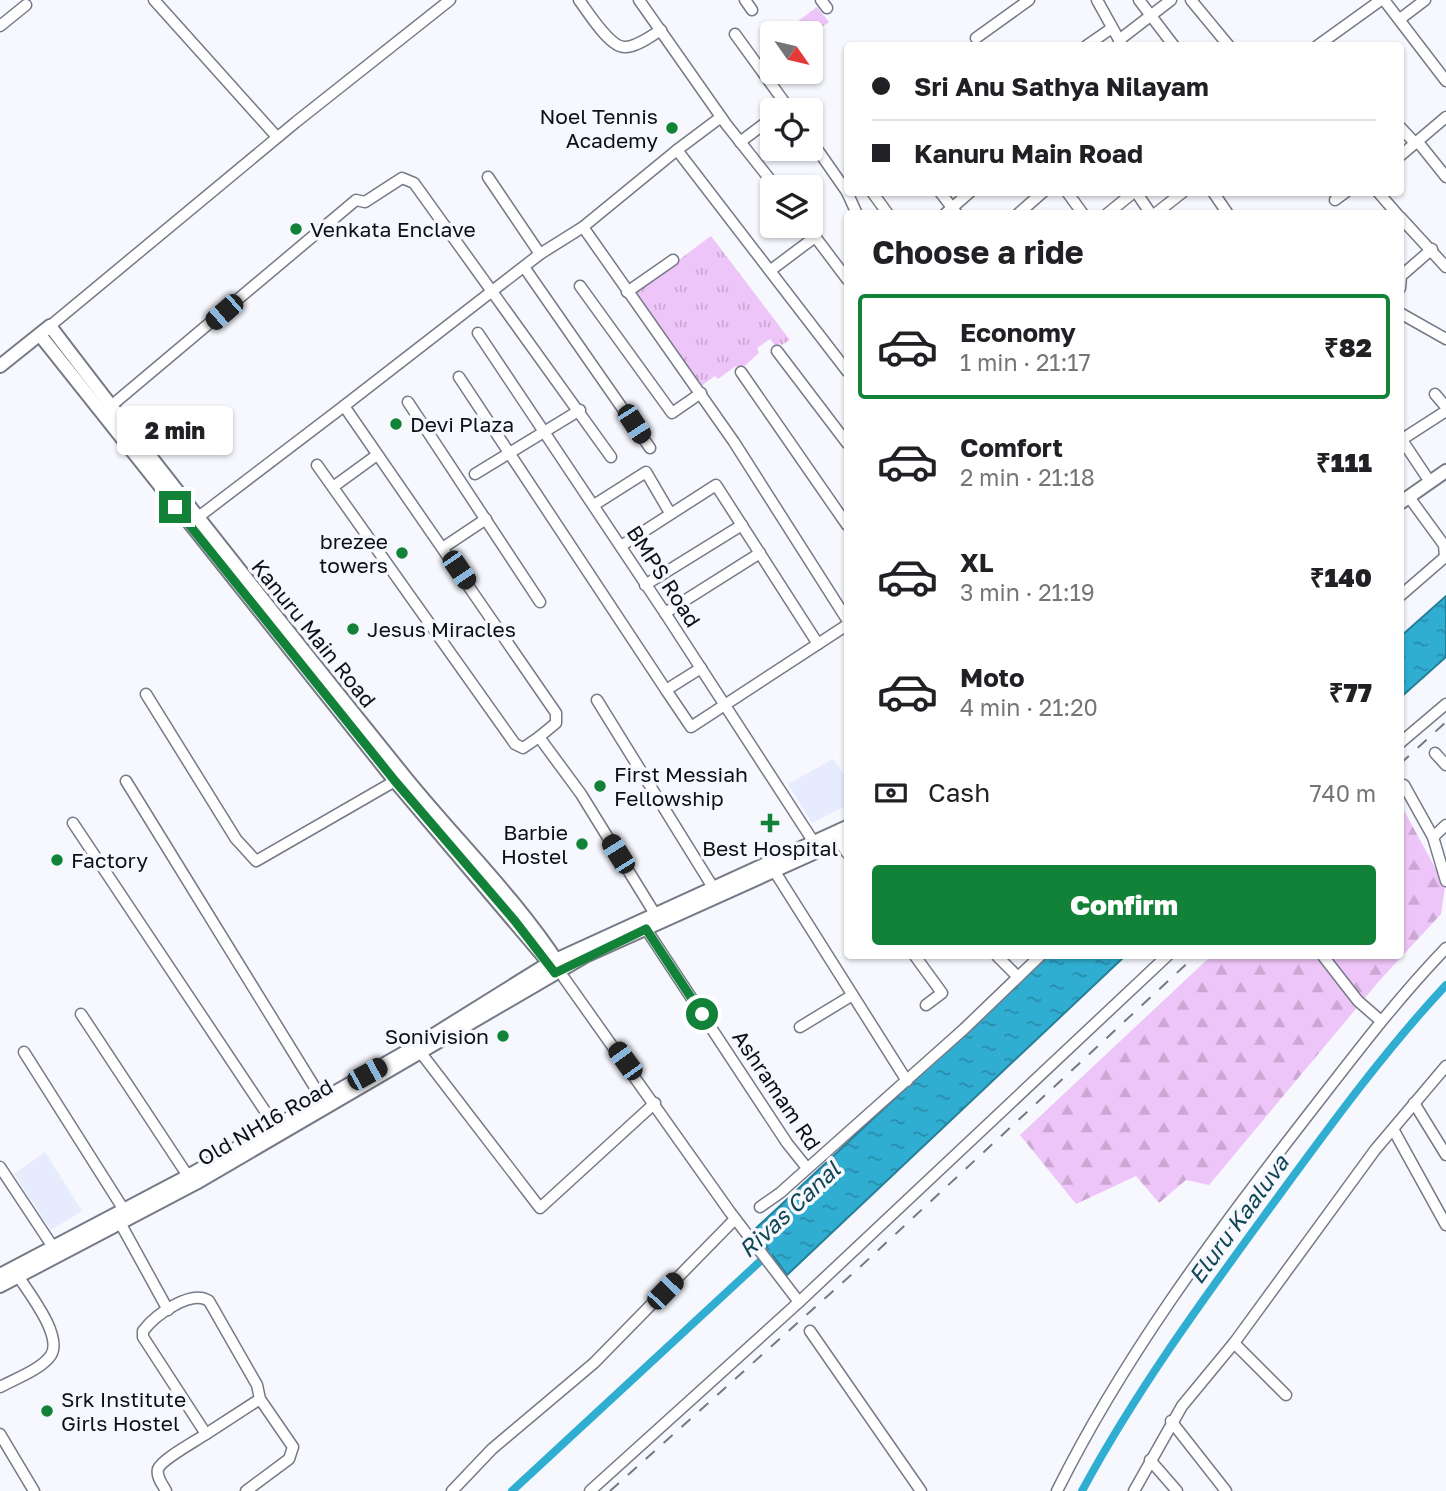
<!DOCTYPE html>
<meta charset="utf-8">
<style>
body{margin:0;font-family:"Golos Text",sans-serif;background:#f2f2f2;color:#202124;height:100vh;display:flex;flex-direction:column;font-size:26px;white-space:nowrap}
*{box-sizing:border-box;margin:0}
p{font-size:23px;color:#757577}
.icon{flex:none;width:38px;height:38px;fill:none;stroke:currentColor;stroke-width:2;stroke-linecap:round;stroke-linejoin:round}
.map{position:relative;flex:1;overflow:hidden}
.side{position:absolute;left:844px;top:210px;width:560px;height:749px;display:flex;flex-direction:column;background:#fff;border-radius:7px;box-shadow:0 2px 5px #0004}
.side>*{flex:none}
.banner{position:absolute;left:844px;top:42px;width:560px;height:154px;border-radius:7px;box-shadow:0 2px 5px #0004;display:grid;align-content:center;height:154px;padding:0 28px;background:#fff}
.needle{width:46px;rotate:124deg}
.fabs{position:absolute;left:760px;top:21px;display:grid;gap:14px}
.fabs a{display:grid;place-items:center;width:63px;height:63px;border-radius:7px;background:#fff;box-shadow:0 2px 5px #0004;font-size:35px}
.end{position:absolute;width:32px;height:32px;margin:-16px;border:9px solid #138239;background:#fff;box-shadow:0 0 0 4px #fff}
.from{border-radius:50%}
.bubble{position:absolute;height:49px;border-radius:7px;background:#fff;box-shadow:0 2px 5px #0004;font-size:23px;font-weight:800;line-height:49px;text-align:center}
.car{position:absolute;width:21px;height:42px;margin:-21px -10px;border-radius:9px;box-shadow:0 0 5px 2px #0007;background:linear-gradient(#222 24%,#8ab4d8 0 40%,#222 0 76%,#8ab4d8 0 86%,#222 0)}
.banner b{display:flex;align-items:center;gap:24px;height:66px;font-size:26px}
.banner b+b{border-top:2px solid #e0e0e0}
.banner i{width:18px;height:18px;background:#202124}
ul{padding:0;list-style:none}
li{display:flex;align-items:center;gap:21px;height:105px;margin:0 14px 10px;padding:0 14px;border:4px solid transparent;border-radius:7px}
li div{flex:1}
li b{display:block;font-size:26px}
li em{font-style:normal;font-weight:800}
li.active{border-color:#138239}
li>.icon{width:63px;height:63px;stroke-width:1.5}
h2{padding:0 28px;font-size:32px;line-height:84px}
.pay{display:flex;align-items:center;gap:18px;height:77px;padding:0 28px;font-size:26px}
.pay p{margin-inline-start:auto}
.primary-button{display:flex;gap:14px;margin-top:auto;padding:14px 28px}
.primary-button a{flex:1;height:80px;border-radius:7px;background:#138239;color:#fff;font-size:28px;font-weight:800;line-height:80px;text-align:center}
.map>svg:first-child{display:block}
</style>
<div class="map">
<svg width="1446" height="1491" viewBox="0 0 1446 1491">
<defs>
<pattern id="grass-tufts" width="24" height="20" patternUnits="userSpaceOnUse" patternTransform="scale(1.75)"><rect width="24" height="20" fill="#eec5f8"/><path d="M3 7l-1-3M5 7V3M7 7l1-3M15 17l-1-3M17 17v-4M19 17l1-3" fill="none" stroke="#cba8d4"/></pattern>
<pattern id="forest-firs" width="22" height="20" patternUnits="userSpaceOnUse" patternTransform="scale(1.75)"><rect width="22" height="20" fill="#eec5f8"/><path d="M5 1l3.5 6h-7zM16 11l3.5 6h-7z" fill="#cba8d4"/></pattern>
<pattern id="water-ripples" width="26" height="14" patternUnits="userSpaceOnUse" patternTransform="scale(1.75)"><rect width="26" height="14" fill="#30aed2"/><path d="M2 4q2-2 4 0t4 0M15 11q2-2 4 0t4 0" fill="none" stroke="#278ca9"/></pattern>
</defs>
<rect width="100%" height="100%" fill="#f6f8fe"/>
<g fill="#e6ecfd">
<polygon points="833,759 847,779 847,805 812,823 788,784"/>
<polygon points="45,1152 82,1211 51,1230 14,1174"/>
</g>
<g fill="url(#grass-tufts)">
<polygon points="817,7 829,22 810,36 810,33 801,33 794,24"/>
<polygon points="711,236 790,340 782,345 779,342 781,347 778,349 770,339 757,348 759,353 740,370 736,366 718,379 715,376 701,386 633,294"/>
</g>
<polygon fill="url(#forest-firs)" points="1400,803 1445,886 1441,914 1380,980 1209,1185 1186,1180 1159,1203 1136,1176 1076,1204 1020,1135 1211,956 1400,956"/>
<g fill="url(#water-ripples)" stroke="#267f99" stroke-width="2">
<polygon points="1446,596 1446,657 1400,698 1400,637"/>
<polygon points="1047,956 1125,956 787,1275 754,1230"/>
</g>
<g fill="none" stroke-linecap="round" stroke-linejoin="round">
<g stroke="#30aed2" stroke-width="8">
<polyline points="512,1491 768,1254"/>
<path d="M 1082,1491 C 1135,1393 1199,1305 1264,1216 C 1322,1137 1379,1057 1446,985"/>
</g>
<defs>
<g id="minor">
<polyline points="154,0 277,137"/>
<path d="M 579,0 C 588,12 610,48 625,47 C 637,47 651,36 661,30"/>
<polyline points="639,0 726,124 776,187"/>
<polyline points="745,0 752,10"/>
<polyline points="821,0 827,8"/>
<polyline points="1097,0 1122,45"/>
<polyline points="1139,0 1174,46"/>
<polyline points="1191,0 1229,46"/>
<polyline points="1384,0 1446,81"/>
<polyline points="1400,19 1425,0"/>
<polyline points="0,26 26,5"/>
<polyline points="735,34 790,110"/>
<polyline points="976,38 1029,0"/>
<polyline points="1119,40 1171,0"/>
<polyline points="1086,46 1112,28"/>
<polyline points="1317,46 1381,0"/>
<polyline points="721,117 677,150 847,371"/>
<polyline points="1400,127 1415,143"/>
<polyline points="810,139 847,192"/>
<polyline points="740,142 772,118"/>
<polyline points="1418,142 1446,177"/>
<polyline points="1400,156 1446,117"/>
<polyline points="847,192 857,214"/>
<polyline points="872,192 888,214"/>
<polyline points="940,192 957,214"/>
<polyline points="1067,192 1083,214"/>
<polyline points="1136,192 1151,214"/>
<polyline points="1213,192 1228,214"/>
<polyline points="1378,192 1397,214"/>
<polyline points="1335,200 1346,192"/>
<polyline points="945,214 970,192"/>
<polyline points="1018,214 1043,192"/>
<polyline points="1107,214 1134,192"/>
<polyline points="1155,214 1183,192"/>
<polyline points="1400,217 1446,267"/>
<polyline points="807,226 847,279"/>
<polyline points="583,227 734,442 846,618"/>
<polyline points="540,254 583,227 677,150"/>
<polyline points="524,267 650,448"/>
<polyline points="771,270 815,237"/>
<polyline points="580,286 672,413 701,393"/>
<polyline points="1400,288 1401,276 1432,249"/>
<polyline points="627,292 673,260"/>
<polyline points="1400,313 1446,339"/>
<polyline points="50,326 296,122 450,0"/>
<polyline points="478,333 665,613 815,844"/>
<polyline points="777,351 847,443"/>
<polyline points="741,372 847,525"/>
<polyline points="459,377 666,690 701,668"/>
<polyline points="1435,394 1446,407"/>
<polyline points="408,402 540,602"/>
<polyline points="111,406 356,200 365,202 402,178 414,183 611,457"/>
<polyline points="344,406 540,254 488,177"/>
<polyline points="1400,437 1426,476"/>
<polyline points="1401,440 1446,411"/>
<polyline points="317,465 515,744 523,748 539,737"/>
<polyline points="475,474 580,410"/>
<polyline points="333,487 377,455"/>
<polyline points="594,505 646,472 670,513"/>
<polyline points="197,518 344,406 556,713 556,723 539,737 581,794 655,914"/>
<polyline points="621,546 716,485 818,644"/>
<polyline points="444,547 486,519"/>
<polyline points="645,585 742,525"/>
<polyline points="1400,596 1445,557 1444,545 1409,497"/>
<polyline points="665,613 760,553"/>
<polyline points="666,690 691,727 847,625"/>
<polyline points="146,694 236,839 256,861 395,781"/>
<polyline points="597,700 714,889"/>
<polyline points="1400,743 1446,704"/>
<polyline points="1435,753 1446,765"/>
<polyline points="126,781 322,1099"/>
<polyline points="1404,785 1433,837 1446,881"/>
<polyline points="73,823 275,1126"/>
<polyline points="1433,837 1446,825"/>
<polyline points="840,842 847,853"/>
<polyline points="775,872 907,1081"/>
<polyline points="646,929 787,1143 807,1168"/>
<polyline points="915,956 942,993 926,1005"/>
<polyline points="997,956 1018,977"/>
<polyline points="1323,956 1358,1001 1381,1021"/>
<polyline points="564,978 730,1212 799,1302 590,1491"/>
<polyline points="81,1014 188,1176"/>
<polyline points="800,1027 851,996"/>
<polyline points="24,1052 124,1210"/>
<polyline points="421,1053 540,1208 655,1103"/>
<polyline points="1414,1103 1446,1155"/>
<polyline points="1393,1129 1446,1225"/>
<polyline points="0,1167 53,1247"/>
<polyline points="760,1207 780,1193 964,1029 1040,956"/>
<polyline points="118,1219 168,1310"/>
<polyline points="799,1302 1167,956"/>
<polyline points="810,1331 921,1491"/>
<polyline points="1234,1343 1286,1395"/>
<path d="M 0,1387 C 15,1379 42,1369 51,1355 C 63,1336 29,1293 18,1276"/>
<polyline points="1171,1421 1226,1491"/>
<polyline points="0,1434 34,1491"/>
<polyline points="1150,1460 1177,1491"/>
<path d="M 166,1491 C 163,1485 156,1477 158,1469 C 162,1459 196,1441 206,1434"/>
<path d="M 246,1491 L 289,1459 L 293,1447 L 260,1399 L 257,1385 L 209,1301 C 191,1289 155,1315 143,1331 L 143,1337 L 206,1434 L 260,1399"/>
<polyline points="452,1491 492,1449 594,1363 735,1219"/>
<path d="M 1057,1491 C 1122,1360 1211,1240 1301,1124 C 1348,1064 1393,1003 1446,948"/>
<polyline points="1134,1491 1182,1406 1234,1343 1375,1150 1446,1066"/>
</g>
<g id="major">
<polyline points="40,335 395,781 550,964"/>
<path d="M 0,366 L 50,326 C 166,479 285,628 405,777 C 456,840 516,898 560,966"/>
<polyline points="1400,503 1446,471"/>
<polyline points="0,1275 188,1176 411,1049 549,963 847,827"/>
<polyline points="0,1286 196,1183 585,956 847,838"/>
</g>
</defs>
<use href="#minor" stroke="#767a87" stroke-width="13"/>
<use href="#major" stroke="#767a87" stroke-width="16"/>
<use href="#minor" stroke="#fff" stroke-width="10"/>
<use href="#major" stroke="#fff" stroke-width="12"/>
<g stroke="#76787d" stroke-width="2" stroke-dasharray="12 12" stroke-linecap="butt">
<polyline points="1400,764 1446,722"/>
<polyline points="610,1491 860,1267 1195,956"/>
</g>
</g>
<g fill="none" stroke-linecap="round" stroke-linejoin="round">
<polyline stroke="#138239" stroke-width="9" points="175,507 395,781 515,921 555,973 646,929 702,1014"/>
</g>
<g fill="#138239" stroke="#f6f8fe" stroke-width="2.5">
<circle cx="672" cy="128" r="7"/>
<circle cx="296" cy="229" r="7"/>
<circle cx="396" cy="424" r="7"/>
<circle cx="402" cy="553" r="7"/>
<circle cx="353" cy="629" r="7"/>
<circle cx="600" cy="786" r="7"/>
<path d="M766.5 812.5h7v7h7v7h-7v7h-7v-7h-7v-7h7z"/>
<circle cx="582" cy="844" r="7"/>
<circle cx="57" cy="860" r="7"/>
<circle cx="503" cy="1036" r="7"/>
<circle cx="47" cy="1411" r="7"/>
</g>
<g text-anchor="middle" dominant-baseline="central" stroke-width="7" stroke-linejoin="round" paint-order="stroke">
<g font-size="21" fill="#0e1014" stroke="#f6f8fe" text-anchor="start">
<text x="658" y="116" text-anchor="end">Noel Tennis<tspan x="658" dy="24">Academy</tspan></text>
<text x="310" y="229">Venkata Enclave</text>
<text x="410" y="424">Devi Plaza</text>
<text x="388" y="541" text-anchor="end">brezee<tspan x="388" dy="24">towers</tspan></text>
<text x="367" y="629">Jesus Miracles</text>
<text x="614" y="774">First Messiah<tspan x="614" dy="24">Fellowship</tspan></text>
<text x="568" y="832" text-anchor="end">Barbie<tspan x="568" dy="24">Hostel</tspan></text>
<text x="770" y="848" text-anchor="middle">Best Hospital</text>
<text x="71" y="860">Factory</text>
<text x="489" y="1036" text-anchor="end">Sonivision</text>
<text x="61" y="1399">Srk Institute<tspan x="61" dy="24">Girls Hostel</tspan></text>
</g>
<g font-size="21" fill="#0e1014" stroke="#f6f8fe">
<text transform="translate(664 576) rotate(57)">BMPS Road</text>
<text transform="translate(314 633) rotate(51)">Kanuru Main Road</text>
<text transform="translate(777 1090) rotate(56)">Ashramam Rd</text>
<text transform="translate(265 1122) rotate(-30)">Old NH16 Road</text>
</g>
<g font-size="23" font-style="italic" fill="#124655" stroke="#f6f8fe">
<text transform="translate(789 1209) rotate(-43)">Rivas Canal</text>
<text transform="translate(1238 1219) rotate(-54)">Eluru Kaaluva</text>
</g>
</g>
</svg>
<div class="fabs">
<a><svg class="needle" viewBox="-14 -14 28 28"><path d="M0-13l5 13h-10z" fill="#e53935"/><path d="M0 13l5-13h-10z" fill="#757577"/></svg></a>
<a><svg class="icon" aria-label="locate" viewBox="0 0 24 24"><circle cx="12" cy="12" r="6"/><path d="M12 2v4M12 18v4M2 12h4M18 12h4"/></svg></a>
<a><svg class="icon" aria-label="layers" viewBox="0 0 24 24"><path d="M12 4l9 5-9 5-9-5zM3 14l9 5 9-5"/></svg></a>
</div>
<i class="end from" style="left:702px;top:1014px"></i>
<i class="end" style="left:175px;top:507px"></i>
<div class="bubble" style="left:117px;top:406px;width:116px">2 min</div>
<i class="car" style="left:224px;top:312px;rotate:229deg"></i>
<i class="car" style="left:634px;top:424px;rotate:147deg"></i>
<i class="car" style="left:459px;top:570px;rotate:146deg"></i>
<i class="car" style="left:618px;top:854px;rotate:328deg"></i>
<i class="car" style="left:625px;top:1061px;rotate:324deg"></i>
<i class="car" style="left:367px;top:1074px;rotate:61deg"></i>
<i class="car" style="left:665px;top:1291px;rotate:44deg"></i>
<div class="banner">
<b><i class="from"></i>Sri Anu Sathya Nilayam</b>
<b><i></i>Kanuru Main Road</b>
</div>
<section class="side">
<h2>Choose a ride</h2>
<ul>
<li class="active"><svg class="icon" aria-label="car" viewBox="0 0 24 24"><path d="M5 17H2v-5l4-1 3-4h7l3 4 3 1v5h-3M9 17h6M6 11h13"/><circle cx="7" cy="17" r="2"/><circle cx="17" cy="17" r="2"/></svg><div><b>Economy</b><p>1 min · 21:17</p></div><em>₹82</em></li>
<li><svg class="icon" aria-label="car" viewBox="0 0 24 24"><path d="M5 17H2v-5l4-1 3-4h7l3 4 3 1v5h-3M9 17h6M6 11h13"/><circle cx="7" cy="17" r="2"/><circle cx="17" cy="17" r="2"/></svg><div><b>Comfort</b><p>2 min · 21:18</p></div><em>₹111</em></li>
<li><svg class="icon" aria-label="car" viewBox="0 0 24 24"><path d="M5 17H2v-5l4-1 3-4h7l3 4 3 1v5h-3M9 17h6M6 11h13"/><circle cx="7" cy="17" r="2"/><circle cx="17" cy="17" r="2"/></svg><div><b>XL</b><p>3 min · 21:19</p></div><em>₹140</em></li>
<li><svg class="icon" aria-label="car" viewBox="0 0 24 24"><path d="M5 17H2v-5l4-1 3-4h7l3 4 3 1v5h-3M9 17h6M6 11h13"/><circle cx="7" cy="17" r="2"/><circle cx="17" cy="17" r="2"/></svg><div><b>Moto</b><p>4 min · 21:20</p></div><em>₹77</em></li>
</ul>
<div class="pay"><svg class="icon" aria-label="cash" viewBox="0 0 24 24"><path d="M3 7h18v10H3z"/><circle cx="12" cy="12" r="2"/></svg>Cash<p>740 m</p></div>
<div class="primary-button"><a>Confirm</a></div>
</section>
</div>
